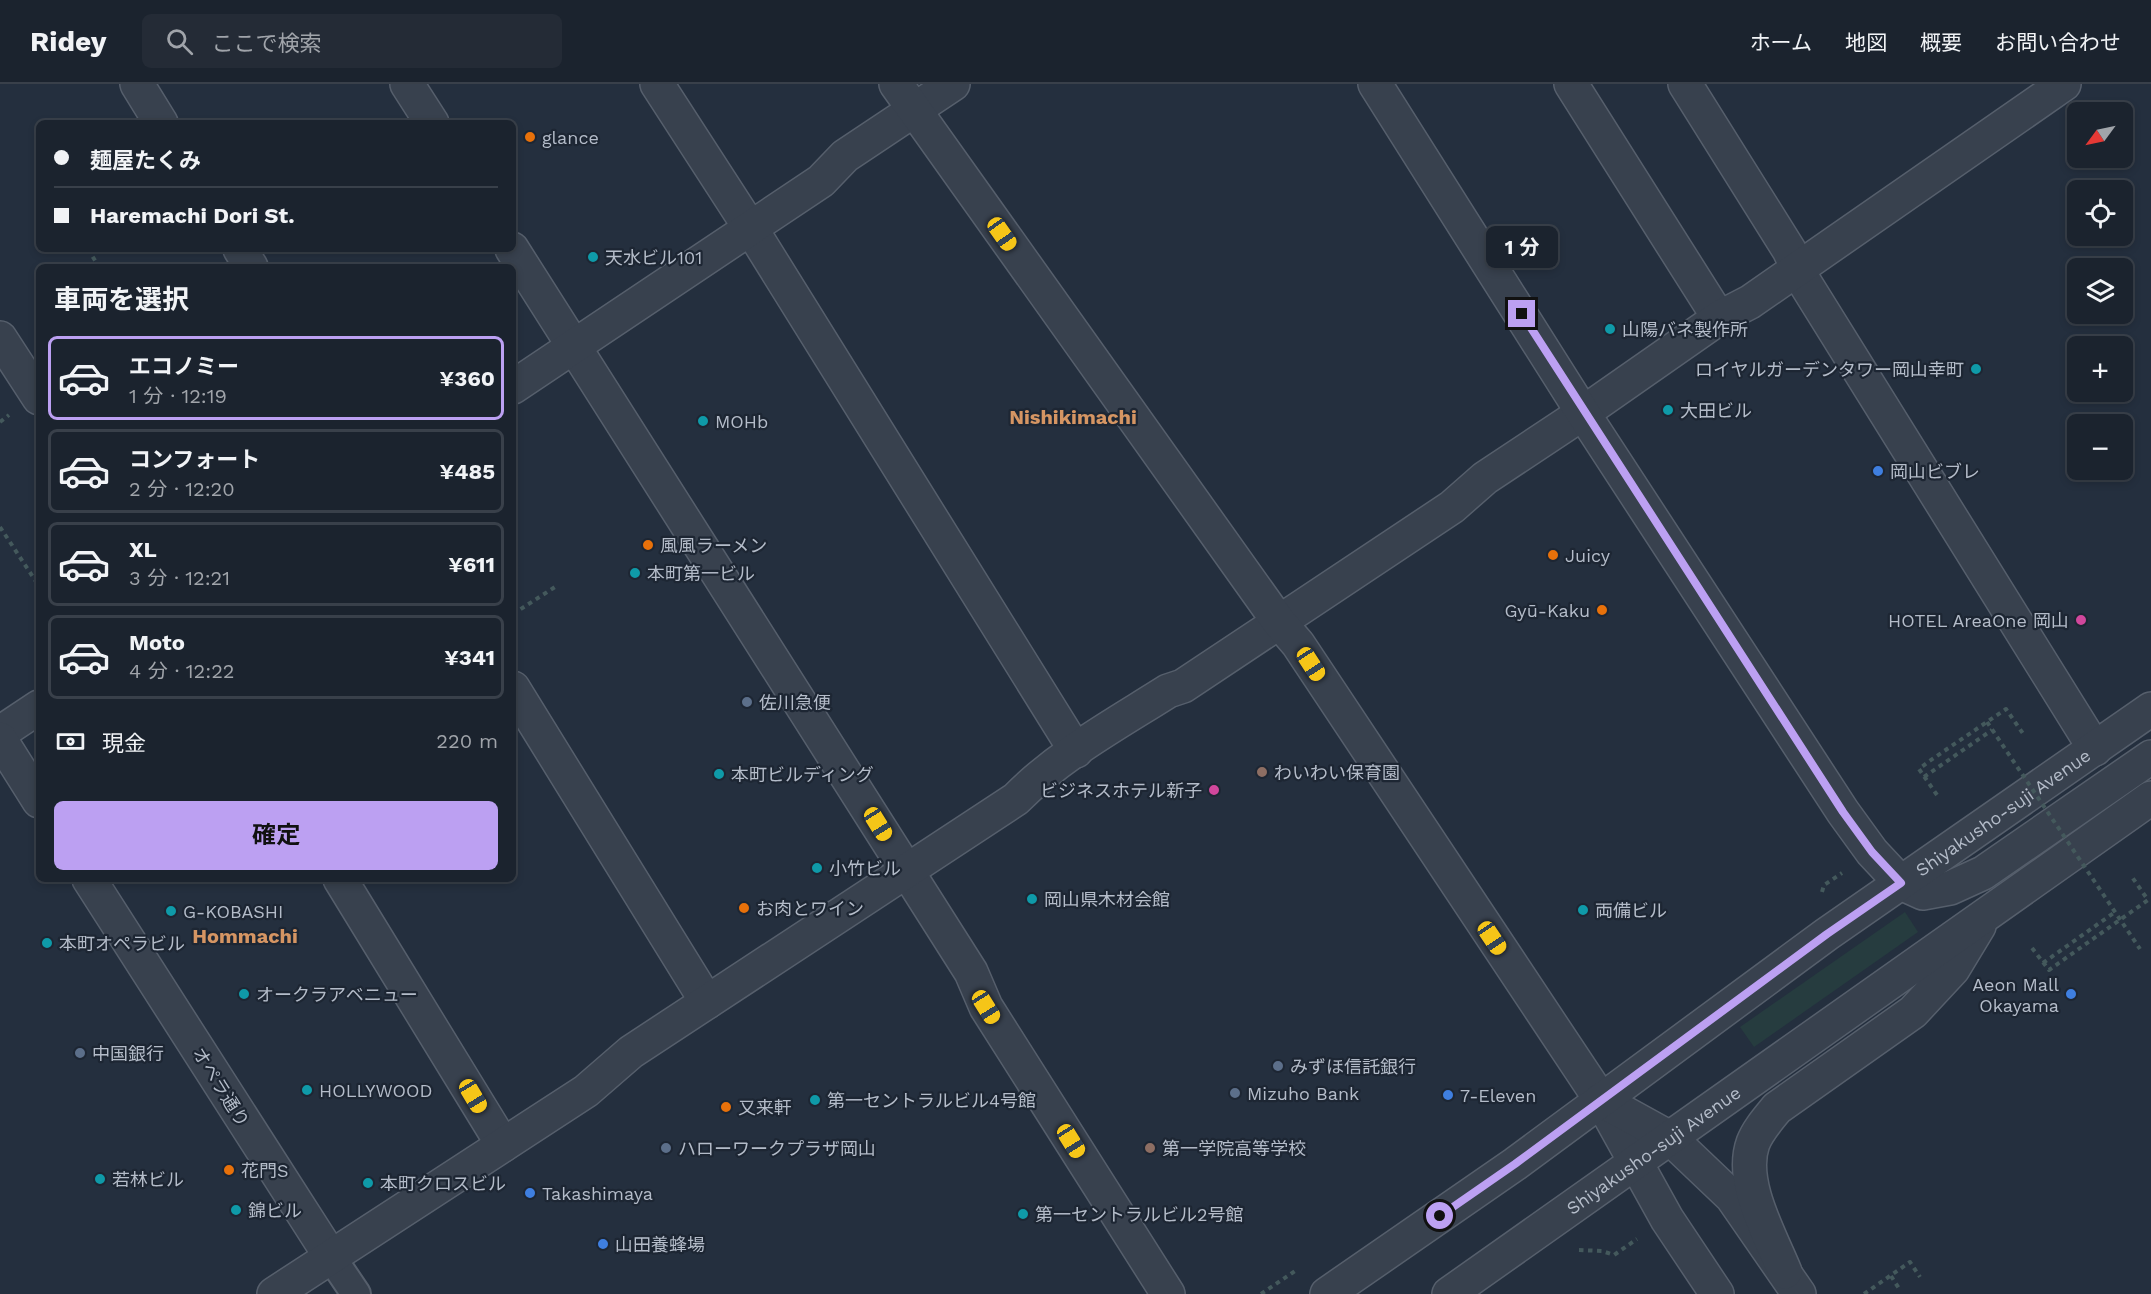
<!DOCTYPE html>
<html lang="ja">
<meta charset="utf-8">
<style>
body{margin:0;font-family:"Work Sans","Noto Sans JP",sans-serif;background:#242b36;color:#f1f3f6;height:100vh;display:flex;flex-direction:column;font-size:22px;white-space:nowrap}
*{box-sizing:border-box;margin:0}
p{font-size:20px;color:#a0a4aa}
.icon{flex:none;width:33px;height:33px;fill:none;stroke:currentColor;stroke-width:2;stroke-linecap:round;stroke-linejoin:round}
.map{position:relative;flex:1;overflow:hidden}
.panel{position:absolute;left:36px;top:180px;width:480px;height:618px;display:flex;flex-direction:column;background:#1b232e;border-radius:9px;box-shadow:0 3px 9px #0003,0 0 0 2px #39404a}
.panel>*{flex:none}
.guide{position:absolute;left:36px;top:36px;width:480px;height:132px;border-radius:9px;box-shadow:0 3px 9px #0003,0 0 0 2px #39404a;display:grid;align-content:center;height:132px;padding:0 18px;background:#1b232e}
.needle{width:39px;rotate:237deg}
.tools{position:absolute;left:2067px;top:18px;display:grid;gap:12px}
.tools a{display:grid;place-items:center;width:66px;height:66px;border-radius:9px;background:#1b232e;box-shadow:0 3px 9px #0003,0 0 0 2px #39404a;font-size:30px}
.end{position:absolute;width:27px;height:27px;margin:-14px;border:8px solid #bca0f2;background:#111;box-shadow:0 0 0 3px #111}
.from{border-radius:50%}
.bubble{position:absolute;height:42px;border-radius:9px;background:#1b232e;box-shadow:0 3px 9px #0003,0 0 0 2px #39404a;font-size:20px;font-weight:700;line-height:42px;text-align:center}
.car{position:absolute;width:18px;height:36px;margin:-18px -9px;border-radius:8px;box-shadow:0 0 4px 2px #0007;background:linear-gradient(#f5c518 24%,#345 0 40%,#f5c518 0 76%,#345 0 86%,#f5c518 0)}
.guide b{display:flex;align-items:center;gap:21px;height:57px;font-size:22px}
.guide b+b{border-top:2px solid #39404a}
.guide i{width:15px;height:15px;background:#f1f3f6}
ul{padding:0;list-style:none}
li{display:flex;align-items:center;gap:18px;height:84px;margin:0 12px 9px;padding:0 6px;border:3px solid #39404a;border-radius:9px}
li div{flex:1}
li b{display:block;font-size:22px}
li em{font-style:normal;font-weight:700}
li.active{border-color:#bca0f2}
li>.icon{width:54px;height:54px;stroke-width:1.5}
h2{padding:0 18px;font-size:27px;line-height:72px}
.pay{display:flex;align-items:center;gap:15px;height:66px;padding:0 18px;font-size:22px}
.pay p{margin-inline-start:auto}
.action{display:flex;gap:12px;margin-top:auto;padding:12px 18px}
.action a{flex:1;height:69px;border-radius:9px;background:#bca0f2;color:#111;font-size:24px;font-weight:700;line-height:69px;text-align:center}
header{display:flex;align-items:center;gap:36px;box-sizing:border-box;height:84px;padding:0 30px;background:#1b232e;border-bottom:2px solid #39404a}
header strong{font-size:28px}
nav{display:flex;gap:33px;margin-inline-start:auto;font-size:21px}
.search{width:420px;height:54px;background:#242b36;display:flex;align-items:center;gap:15px;box-sizing:border-box;padding:0 21px;border-radius:9px;color:#a0a4aa;font-size:22px}
.map>svg:first-child{display:block}
</style>
<header>
<strong>Ridey</strong>
<div class="search"><svg class="icon" aria-label="search" viewBox="0 0 24 24"><circle cx="10" cy="10" r="6"/><path d="M15 15l6 6"/></svg>ここで検索</div>
<nav><a>ホーム</a><a>地図</a><a>概要</a><a>お問い合わせ</a></nav>
</header>
<div class="map">
<svg width="2151" height="1210" viewBox="0 0 2151 1210">
<rect width="100%" height="100%" fill="#242f3e"/>
<polygon fill="#263c3f" points="1905,828 1918,848 1754,963 1740,943"/>
<g fill="none" stroke-linecap="round" stroke-linejoin="round">
<defs>
<polyline id="pedestrian" points="331,1173 356,1210"/>
<g id="minor">
<polyline points="137,0 161,39"/>
<polyline points="407,0 432,39"/>
<polyline points="657,0 758,156 1076,667"/>
<polyline points="1571,0 1719,234"/>
<polyline points="1685,0 1789,166 1805,199 2095,665"/>
<polyline points="240,165 251,183"/>
<polyline points="512,165 971,888 986,923 1168,1210"/>
<polyline points="0,254 39,314"/>
<polyline points="513,303 821,97 845,72 953,0"/>
<polyline points="513,604 707,918"/>
<polyline points="0,649 39,623"/>
<polyline points="0,655 39,717"/>
<polyline points="89,795 331,1173"/>
<polyline points="340,795 503,1061"/>
<path d="M 274,1210 L 586,1007 L 631,968 L 1016,715 C 1059,671 1116,640 1168,607 L 1183,602 L 1452,423 L 1485,394 L 1583,329 L 1719,234 L 1750,218 L 2064,0"/>
</g>
<g id="tertiary">
<polyline points="896,0 1279,538 1298,560 1601,1016 1667,1135 1717,1210"/>
<polyline points="1375,0 1583,329 1843,728 1872,768 1901,799 1923,809 1950,804 1983,789 2151,673"/>
<polyline points="1601,1016 1670,1054 1732,1113 1799,1210"/>
<path d="M 1785,1188 C 1770,1151 1739,1098 1753,1059 C 1758,1046 1768,1035 1777,1024 L 1913,928 L 1953,885 L 1979,842"/>
<path id="s1" d="M 1327,1210 L 1515,1080 L 1827,850 L 2151,625"/>
<path id="s2" d="M 1449,1210 L 2151,714"/>
</g>
</defs>
<use href="#pedestrian" stroke="#565f6c" stroke-width="32"/>
<use href="#minor" stroke="#565f6c" stroke-width="36"/>
<use href="#tertiary" stroke="#565f6c" stroke-width="36"/>
<g stroke="#44595c" stroke-width="4" stroke-dasharray="4.5 4.5" stroke-linecap="butt">
<polyline points="88,165 99,183"/>
<polyline points="0,338 9,331"/>
<polyline points="0,443 39,502"/>
<polyline points="513,530 555,503"/>
<polyline points="1924,693 1992,646"/>
<polyline points="1937,711 1919,685 1928,678 2006,625 2024,651"/>
<polyline points="1822,808 1824,801 1842,789"/>
<polyline points="2032,864 2049,886 2148,816 2132,793"/>
<polyline points="2043,879 2115,828"/>
<polyline points="1579,1166 1602,1167 1614,1171 1637,1155"/>
<polyline points="1891,1192 1900,1206"/>
<polyline points="1261,1210 1298,1185"/>
<polyline points="1864,1210 1910,1178 1920,1193"/>
</g>
<use href="#pedestrian" stroke="#38414e" stroke-width="28"/>
<use href="#minor" stroke="#38414e" stroke-width="33"/>
<use href="#tertiary" stroke="#38414e" stroke-width="33"/>
<polyline stroke="#44595c" stroke-width="4" stroke-dasharray="4.5 4.5" stroke-linecap="butt" points="1987,638 2140,865"/>
</g>
<g fill="none" stroke-linecap="round" stroke-linejoin="round">
<polyline stroke="#bca0f2" stroke-width="8" points="1440,1132 1515,1080 1827,850 1901,799 1872,768 1843,728 1522,230"/>
</g>
<g fill="#e8710a" stroke="#1d2633" stroke-width="2">
<circle cx="530" cy="53" r="6"/>
<circle cx="648" cy="461" r="6"/>
<circle cx="1553" cy="471" r="6"/>
<circle cx="1602" cy="526" r="6"/>
<circle cx="744" cy="824" r="6"/>
<circle cx="726" cy="1023" r="6"/>
<circle cx="229" cy="1086" r="6"/>
</g>
<g fill="#0f9aa8" stroke="#1d2633" stroke-width="2">
<circle cx="593" cy="173" r="6"/>
<circle cx="1610" cy="245" r="6"/>
<circle cx="1976" cy="285" r="6"/>
<circle cx="1668" cy="326" r="6"/>
<circle cx="703" cy="337" r="6"/>
<circle cx="635" cy="489" r="6"/>
<circle cx="719" cy="690" r="6"/>
<circle cx="817" cy="784" r="6"/>
<circle cx="1032" cy="815" r="6"/>
<circle cx="1583" cy="826" r="6"/>
<circle cx="171" cy="827" r="6"/>
<circle cx="47" cy="859" r="6"/>
<circle cx="244" cy="910" r="6"/>
<circle cx="307" cy="1006" r="6"/>
<circle cx="815" cy="1016" r="6"/>
<circle cx="100" cy="1095" r="6"/>
<circle cx="368" cy="1099" r="6"/>
<circle cx="236" cy="1126" r="6"/>
<circle cx="1023" cy="1130" r="6"/>
</g>
<g fill="#3f7fe0" stroke="#1d2633" stroke-width="2">
<circle cx="1878" cy="387" r="6"/>
<circle cx="2071" cy="910" r="6"/>
<circle cx="1448" cy="1011" r="6"/>
<circle cx="530" cy="1109" r="6"/>
<circle cx="603" cy="1160" r="6"/>
</g>
<g fill="#d1479c" stroke="#1d2633" stroke-width="2">
<circle cx="2081" cy="536" r="6"/>
<circle cx="1214" cy="706" r="6"/>
</g>
<g fill="#5c6f8a" stroke="#1d2633" stroke-width="2">
<circle cx="747" cy="618" r="6"/>
<circle cx="80" cy="969" r="6"/>
<circle cx="1278" cy="982" r="6"/>
<circle cx="1235" cy="1009" r="6"/>
<circle cx="666" cy="1064" r="6"/>
</g>
<g fill="#8d6e63" stroke="#1d2633" stroke-width="2">
<circle cx="1262" cy="688" r="6"/>
<circle cx="1150" cy="1064" r="6"/>
</g>
<g text-anchor="middle" dominant-baseline="central" stroke-width="4.5" stroke-linejoin="round" paint-order="stroke">
<g font-size="18" fill="#b4bcc9" stroke="#1d2633" text-anchor="start">
<text x="542" y="53">glance</text>
<text x="605" y="173">天水ビル101</text>
<text x="1622" y="245">山陽バネ製作所</text>
<text x="1964" y="285" text-anchor="end">ロイヤルガーデンタワー岡山幸町</text>
<text x="1680" y="326">大田ビル</text>
<text x="715" y="337">MOHb</text>
<text x="1890" y="387">岡山ビブレ</text>
<text x="660" y="461">風風ラーメン</text>
<text x="1565" y="471">Juicy</text>
<text x="647" y="489">本町第一ビル</text>
<text x="1590" y="526" text-anchor="end">Gyū-Kaku</text>
<text x="2069" y="536" text-anchor="end">HOTEL AreaOne 岡山</text>
<text x="759" y="618">佐川急便</text>
<text x="1274" y="688">わいわい保育園</text>
<text x="731" y="690">本町ビルディング</text>
<text x="1202" y="706" text-anchor="end">ビジネスホテル新子</text>
<text x="829" y="784">小竹ビル</text>
<text x="1044" y="815">岡山県木材会館</text>
<text x="756" y="824">お肉とワイン</text>
<text x="1595" y="826">両備ビル</text>
<text x="183" y="827">G-KOBASHI</text>
<text x="59" y="859">本町オペラビル</text>
<text x="2059" y="900" text-anchor="end">Aeon Mall<tspan x="2059" dy="21">Okayama</tspan></text>
<text x="256" y="910">オークラアベニュー</text>
<text x="92" y="969">中国銀行</text>
<text x="1290" y="982">みずほ信託銀行</text>
<text x="319" y="1006">HOLLYWOOD</text>
<text x="1247" y="1009">Mizuho Bank</text>
<text x="1460" y="1011">7-Eleven</text>
<text x="827" y="1016">第一セントラルビル4号館</text>
<text x="738" y="1023">又来軒</text>
<text x="678" y="1064">ハローワークプラザ岡山</text>
<text x="1162" y="1064">第一学院高等学校</text>
<text x="241" y="1086">花門S</text>
<text x="112" y="1095">若林ビル</text>
<text x="380" y="1099">本町クロスビル</text>
<text x="542" y="1109">Takashimaya</text>
<text x="248" y="1126">錦ビル</text>
<text x="1035" y="1130">第一セントラルビル2号館</text>
<text x="615" y="1160">山田養蜂場</text>
</g>
<g font-size="18" fill="#b4bcc9" stroke="#1d2633">
<text stroke="none"><textPath href="#s1" startOffset="830">Shiyakusho-suji Avenue</textPath></text>
<text transform="translate(221 1003) rotate(58)">オペラ通り</text>
<text stroke="none"><textPath href="#s2" startOffset="250">Shiyakusho-suji Avenue</textPath></text>
</g>
<g font-size="20" font-weight="bold" fill="#d59563" stroke="#1d2633">
<text x="1073" y="333">Nishikimachi</text>
<text x="245" y="852">Hommachi</text>
</g>
</g>
</svg>
<div class="tools">
<a><svg class="needle" viewBox="-14 -14 28 28"><path d="M0-13l5 13h-10z" fill="#e53935"/><path d="M0 13l5-13h-10z" fill="#a0a4aa"/></svg></a>
<a><svg class="icon" aria-label="locate" viewBox="0 0 24 24"><circle cx="12" cy="12" r="6"/><path d="M12 2v4M12 18v4M2 12h4M18 12h4"/></svg></a>
<a><svg class="icon" aria-label="layers" viewBox="0 0 24 24"><path d="M12 4l9 5-9 5-9-5zM3 14l9 5 9-5"/></svg></a>
<a>+</a>
<a>−</a>
</div>
<i class="end from" style="left:1440px;top:1132px"></i>
<i class="end" style="left:1522px;top:230px"></i>
<div class="bubble" style="left:1486px;top:142px;width:72px">1 分</div>
<i class="car" style="left:1002px;top:150px;rotate:145deg"></i>
<i class="car" style="left:1311px;top:580px;rotate:147deg"></i>
<i class="car" style="left:878px;top:740px;rotate:148deg"></i>
<i class="car" style="left:1492px;top:854px;rotate:146deg"></i>
<i class="car" style="left:986px;top:923px;rotate:148deg"></i>
<i class="car" style="left:473px;top:1012px;rotate:149deg"></i>
<i class="car" style="left:1071px;top:1057px;rotate:148deg"></i>
<div class="guide">
<b><i class="from"></i>麺屋たくみ</b>
<b><i></i>Haremachi Dori St.</b>
</div>
<section class="panel">
<h2>車両を選択</h2>
<ul>
<li class="active"><svg class="icon" aria-label="car" viewBox="0 0 24 24"><path d="M5 17H2v-5l4-1 3-4h7l3 4 3 1v5h-3M9 17h6M6 11h13"/><circle cx="7" cy="17" r="2"/><circle cx="17" cy="17" r="2"/></svg><div><b>エコノミー</b><p>1 分 · 12:19</p></div><em>¥360</em></li>
<li><svg class="icon" aria-label="car" viewBox="0 0 24 24"><path d="M5 17H2v-5l4-1 3-4h7l3 4 3 1v5h-3M9 17h6M6 11h13"/><circle cx="7" cy="17" r="2"/><circle cx="17" cy="17" r="2"/></svg><div><b>コンフォート</b><p>2 分 · 12:20</p></div><em>¥485</em></li>
<li><svg class="icon" aria-label="car" viewBox="0 0 24 24"><path d="M5 17H2v-5l4-1 3-4h7l3 4 3 1v5h-3M9 17h6M6 11h13"/><circle cx="7" cy="17" r="2"/><circle cx="17" cy="17" r="2"/></svg><div><b>XL</b><p>3 分 · 12:21</p></div><em>¥611</em></li>
<li><svg class="icon" aria-label="car" viewBox="0 0 24 24"><path d="M5 17H2v-5l4-1 3-4h7l3 4 3 1v5h-3M9 17h6M6 11h13"/><circle cx="7" cy="17" r="2"/><circle cx="17" cy="17" r="2"/></svg><div><b>Moto</b><p>4 分 · 12:22</p></div><em>¥341</em></li>
</ul>
<div class="pay"><svg class="icon" aria-label="cash" viewBox="0 0 24 24"><path d="M3 7h18v10H3z"/><circle cx="12" cy="12" r="2"/></svg>現金<p>220 m</p></div>
<div class="action"><a>確定</a></div>
</section>
</div>
